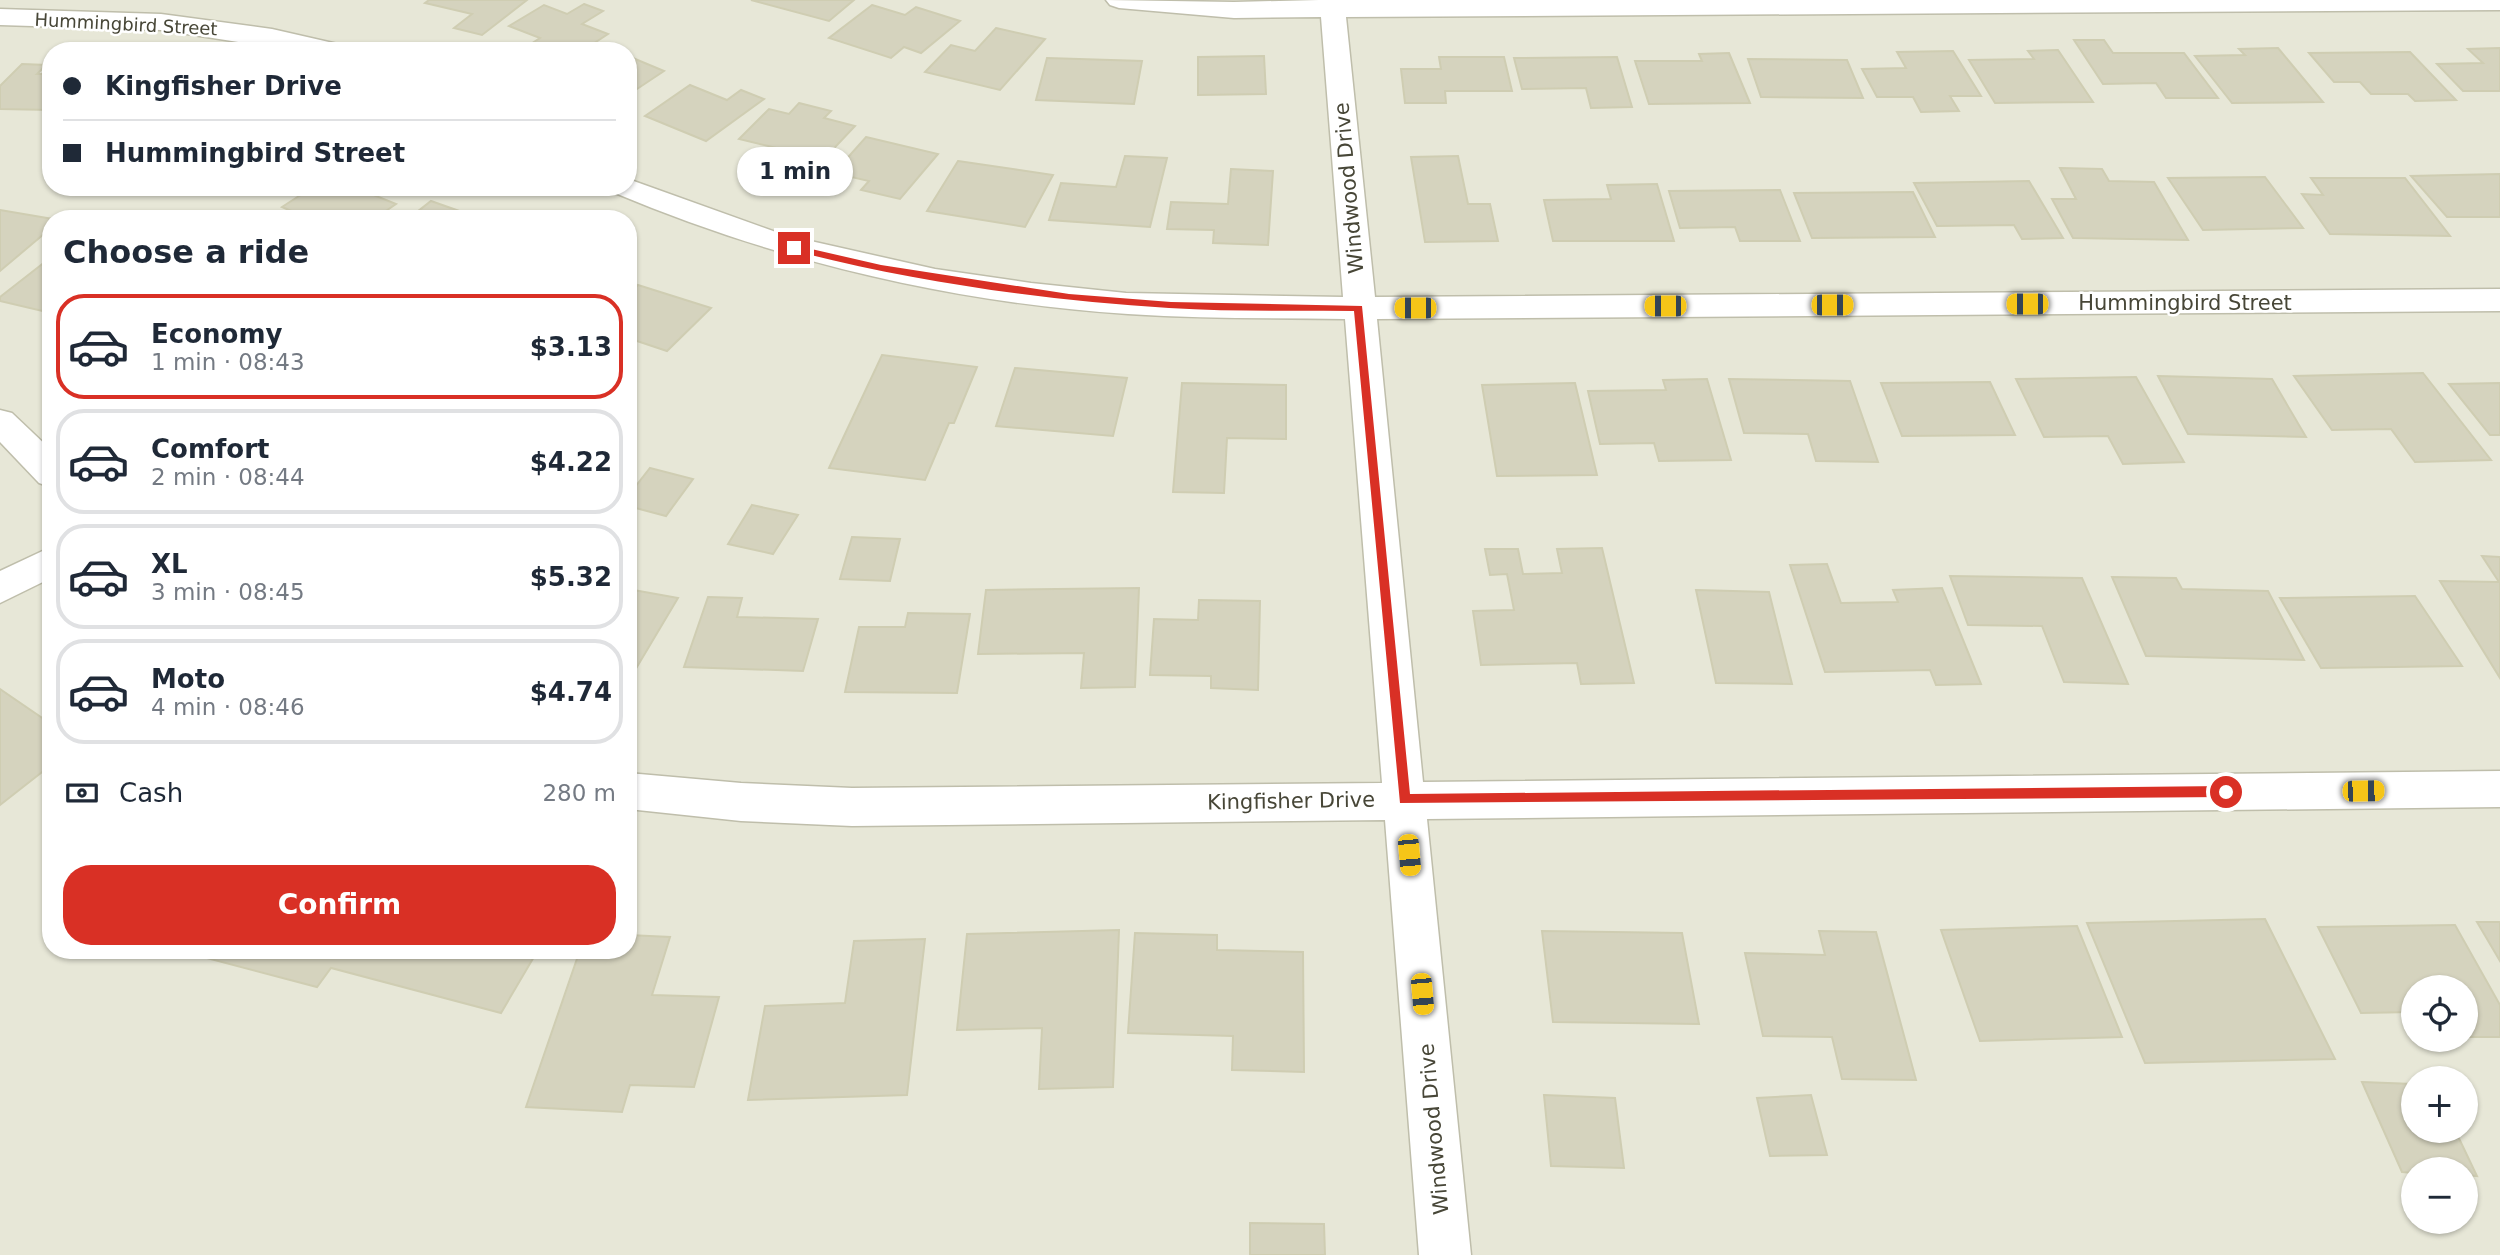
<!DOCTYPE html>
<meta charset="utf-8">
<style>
body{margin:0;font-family:"DejaVu Sans",sans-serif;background:#f6f6f7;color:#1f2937;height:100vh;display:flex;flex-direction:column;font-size:26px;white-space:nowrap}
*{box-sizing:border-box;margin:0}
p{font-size:23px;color:#747a83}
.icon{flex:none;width:38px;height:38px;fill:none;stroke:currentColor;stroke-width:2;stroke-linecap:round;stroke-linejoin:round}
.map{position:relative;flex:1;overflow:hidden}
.panel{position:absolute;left:42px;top:210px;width:595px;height:749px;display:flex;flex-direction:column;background:#fff;border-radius:28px;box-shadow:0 2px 5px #0004}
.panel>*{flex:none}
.guide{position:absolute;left:42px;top:42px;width:595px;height:154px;border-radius:28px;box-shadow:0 2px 5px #0004;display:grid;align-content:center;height:154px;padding:0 21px;background:#fff}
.tools{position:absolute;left:2401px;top:975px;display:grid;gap:14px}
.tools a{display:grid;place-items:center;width:77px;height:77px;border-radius:50%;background:#fff;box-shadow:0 2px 5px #0004;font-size:35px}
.end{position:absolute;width:32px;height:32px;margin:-16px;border:9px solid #d93025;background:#fff;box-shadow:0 0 0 4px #fff}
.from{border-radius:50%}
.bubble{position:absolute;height:49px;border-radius:24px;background:#fff;box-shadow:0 2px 5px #0004;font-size:23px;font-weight:700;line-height:49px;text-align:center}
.car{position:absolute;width:21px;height:42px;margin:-21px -10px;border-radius:9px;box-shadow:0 0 5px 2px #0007;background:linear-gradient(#f5c518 24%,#345 0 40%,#f5c518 0 76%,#345 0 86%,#f5c518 0)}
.guide b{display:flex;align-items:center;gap:24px;height:66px;font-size:26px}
.guide b+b{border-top:2px solid #e0e1e3}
.guide i{width:18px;height:18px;background:#1f2937}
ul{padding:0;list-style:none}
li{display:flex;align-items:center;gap:21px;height:105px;margin:0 14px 10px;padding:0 7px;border:4px solid #e0e1e3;border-radius:28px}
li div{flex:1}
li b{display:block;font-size:26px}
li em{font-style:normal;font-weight:700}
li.on{border-color:#d93025}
li>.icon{width:63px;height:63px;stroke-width:1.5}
h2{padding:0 21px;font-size:32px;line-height:84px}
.pay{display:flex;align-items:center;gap:18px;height:77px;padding:0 21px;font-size:26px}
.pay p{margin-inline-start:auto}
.cta{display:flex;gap:14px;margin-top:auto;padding:14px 21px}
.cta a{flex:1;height:80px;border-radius:28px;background:#d93025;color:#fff;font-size:28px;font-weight:700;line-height:80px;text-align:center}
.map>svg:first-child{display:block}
</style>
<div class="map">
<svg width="2500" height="1255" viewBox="0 0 2500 1255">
<rect width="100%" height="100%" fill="#f4f4e9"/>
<path fill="#e7e7d7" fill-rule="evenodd" d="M 0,0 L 2500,0 L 2500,1255 L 0,1255 ZM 51,51 L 628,51 L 628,187 L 51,187 ZM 51,219 L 628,219 L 628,950 L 51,950 ZM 2413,987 L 2466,987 L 2466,1040 L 2413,1040 ZM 2413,1078 L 2466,1078 L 2466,1130 L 2413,1130 ZM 2413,1169 L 2466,1169 L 2466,1222 L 2413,1222 Z"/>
<g fill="#d5d3be" stroke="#cfcdb2" stroke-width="2">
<polygon points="429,0 527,0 482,35 454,28 472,14 425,3"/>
<polygon points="751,0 854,0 829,21"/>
<polygon points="584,4 603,11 582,24 608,34 582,51 520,51 540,38 509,26 544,5 567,14"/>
<polygon points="872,5 905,15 916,7 960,21 921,53 904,47 891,58 829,38"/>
<polygon points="996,28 1045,39 1000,90 925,72 951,45 975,51"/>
<polygon points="2074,40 2104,40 2113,53 2184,53 2218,98 2166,98 2156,83 2103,84"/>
<polygon points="2278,48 2323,102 2232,103 2195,56 2245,55 2239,49"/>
<polygon points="2500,48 2500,91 2463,91 2437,64 2483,63 2468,49"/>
<polygon points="2058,50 2093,102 1995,103 1969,60 2034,59 2028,51"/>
<polygon points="1953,51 1981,96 1950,96 1959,111 1921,112 1913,97 1877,97 1862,69 1906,68 1897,52"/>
<polygon points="2410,52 2456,100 2415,101 2408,94 2371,94 2360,82 2334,82 2309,53"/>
<polygon points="1729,53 1750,103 1649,104 1635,61 1702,61 1699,54"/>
<polygon points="628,56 664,71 628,95"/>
<polygon points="1264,56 1266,94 1198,95 1198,57"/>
<polygon points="1439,57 1504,57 1512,91 1445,91 1446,103 1405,103 1401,69 1441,69"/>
<polygon points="1617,57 1632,107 1591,108 1586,88 1522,89 1514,58"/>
<polygon points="1047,58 1142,61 1134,104 1036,100"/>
<polygon points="1748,59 1847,60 1863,98 1761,97"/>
<polygon points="22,64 46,65 37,74 51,74 51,110 0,109 0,86"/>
<polygon points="690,85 727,100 741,90 764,99 706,141 645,116"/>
<polygon points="799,103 831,111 824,118 855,126 807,177 776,169 793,152 739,139 769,109 789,114"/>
<polygon points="866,137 938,154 900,199 861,190 869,181 834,173"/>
<polygon points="1125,156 1167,158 1150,227 1049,220 1061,183 1116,187"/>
<polygon points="1458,156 1468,204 1490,204 1498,241 1425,242 1411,157"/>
<polygon points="958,161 1053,175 1025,227 927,211"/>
<polygon points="2060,168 2102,169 2109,181 2154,182 2188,240 2073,238 2052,199 2076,199"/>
<polygon points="1231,169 1273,171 1268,245 1213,243 1214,230 1167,229 1171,202 1228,204"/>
<polygon points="2500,174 2500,217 2447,217 2411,176"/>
<polygon points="2265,177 2303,228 2203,230 2168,178"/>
<polygon points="2311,178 2405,178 2450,236 2330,234 2302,194 2323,195"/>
<polygon points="2029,181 2063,238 2022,239 2014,225 1937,226 1914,183"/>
<polygon points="1657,184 1674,241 1553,241 1544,200 1611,199 1607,185"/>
<polygon points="313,187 365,187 361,190 396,204 374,219 310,219 282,207"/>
<polygon points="1780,190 1800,241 1740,241 1735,227 1680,228 1669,191"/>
<polygon points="1913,192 1935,237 1812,238 1794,193"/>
<polygon points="431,201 482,219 408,219"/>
<polygon points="0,210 53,219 51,219 51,228 0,271"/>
<polygon points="50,258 51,313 0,301 0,297"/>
<polygon points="638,285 711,308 667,351 628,338 628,294"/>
<polygon points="882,355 977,367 954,423 949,423 925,480 829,468"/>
<polygon points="1015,368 1127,378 1113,436 996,426"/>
<polygon points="2423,373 2491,460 2415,462 2391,429 2332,430 2294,376"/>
<polygon points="2158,376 2272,379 2306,437 2188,434"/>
<polygon points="2136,377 2184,462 2123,464 2108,436 2044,437 2016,379"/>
<polygon points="1707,379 1731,460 1659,461 1654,443 1600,444 1588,391 1666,390 1663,380"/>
<polygon points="1729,379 1850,381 1878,462 1816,461 1808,434 1744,433"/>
<polygon points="1990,382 2015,435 1902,436 1881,383"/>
<polygon points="1182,383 1286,385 1286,439 1227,438 1224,493 1173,492"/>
<polygon points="1575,383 1597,475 1497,476 1482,385"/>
<polygon points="2500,383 2500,435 2490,435 2449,384"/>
<polygon points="650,468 693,479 666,516 628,506 628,496"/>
<polygon points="752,505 798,515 773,554 728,544"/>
<polygon points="852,537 900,539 890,581 840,579"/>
<polygon points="1602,548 1634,683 1581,684 1577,663 1481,665 1473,611 1514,610 1507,574 1490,575 1485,549 1518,549 1523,574 1562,573 1557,549"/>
<polygon points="2482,556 2500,557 2500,678 2440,581 2499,582"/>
<polygon points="1827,564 1841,603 1898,602 1893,590 1942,588 1981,684 1936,685 1930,670 1825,672 1790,565"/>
<polygon points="1950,576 2082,578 2128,684 2064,682 2042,626 1968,625"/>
<polygon points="2112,577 2176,578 2182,589 2268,591 2304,660 2146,656"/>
<polygon points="1139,588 1135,687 1081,688 1084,653 978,654 986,590"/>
<polygon points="628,589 678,598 634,672 628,671"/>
<polygon points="1696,590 1769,592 1792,684 1716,683"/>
<polygon points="2415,596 2462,666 2321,668 2280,598"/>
<polygon points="708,597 742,598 737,617 818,619 803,671 684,667"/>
<polygon points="1199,600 1260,601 1258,690 1211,688 1211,676 1150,675 1154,619 1198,620"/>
<polygon points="908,613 970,614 957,693 845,692 859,627 905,627"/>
<polygon points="0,689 51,724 51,765 0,805"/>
<polygon points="2265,919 2335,1059 2145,1063 2087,923"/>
<polygon points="2477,922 2500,922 2500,961"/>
<polygon points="2455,925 2500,1005 2500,1037 2466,1037 2466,987 2413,987 2413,1012 2361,1013 2318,927"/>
<polygon points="2077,926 2122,1037 1980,1041 1941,930"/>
<polygon points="1119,930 1113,1087 1039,1089 1042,1028 957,1030 967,934"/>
<polygon points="1542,931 1682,933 1699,1024 1553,1022"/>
<polygon points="1819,931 1876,932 1916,1080 1842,1079 1832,1037 1763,1036 1745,953 1825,955"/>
<polygon points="1135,933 1217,935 1217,950 1303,952 1304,1072 1232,1070 1233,1036 1128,1033"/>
<polygon points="628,935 670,937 652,995 719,997 694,1087 630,1085 622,1112 526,1107 580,950 628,950"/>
<polygon points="925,939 907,1095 748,1100 765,1006 845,1003 854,941"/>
<polygon points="204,950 538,950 501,1013 331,968 317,987 199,956"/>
<polygon points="2362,1082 2413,1084 2413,1130 2455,1130 2477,1176 2466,1175 2466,1169 2413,1169 2413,1173 2402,1172"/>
<polygon points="1544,1095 1615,1098 1624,1168 1551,1166"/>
<polygon points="1811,1095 1827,1155 1770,1156 1757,1098"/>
<polygon points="1250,1223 1324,1224 1325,1255 1250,1255"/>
</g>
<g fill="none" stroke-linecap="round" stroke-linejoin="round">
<defs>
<g id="minor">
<path d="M 1106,0 L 1234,2 L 1319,0 L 2500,0 L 2500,10 L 1346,17 L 1375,297 L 2500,289 L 2500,311 L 1377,319 L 1423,782 L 2500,771 L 2500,807 L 1427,819 L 1471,1255 L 1419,1255 L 1385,820 L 852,826 L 741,821 L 628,809 L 628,773 L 741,783 L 852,788 L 1382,783 L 1345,319 C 1272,318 1200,319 1128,314 C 949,302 780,262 615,193 L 610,187 L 628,187 L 628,179 L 784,235 L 935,269 L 1031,283 L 1126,293 L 1343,297 L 1321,17 L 1234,18 L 1119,8 L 1110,5 Z"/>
<polygon points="0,9 161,14 272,29 342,45 346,51 297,51 161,30 0,25"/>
<polygon points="0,410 12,413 51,450 51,487 39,483 0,442"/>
<polygon points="51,547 51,578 0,603 0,571"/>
</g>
</defs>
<use href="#minor" stroke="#bfbeab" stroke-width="3"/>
<use href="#minor" fill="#fff" fill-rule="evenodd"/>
</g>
<path fill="#d93025" d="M 794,245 L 881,265 L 1069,294 L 1171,302 L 1362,306 L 1410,794 L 2226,786 L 2232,792 L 2226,797 L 1400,803 L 1354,311 C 1293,310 1230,312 1169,308 C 1042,300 914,282 791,250 L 791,246 Z"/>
<g text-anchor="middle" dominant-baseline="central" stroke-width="5" stroke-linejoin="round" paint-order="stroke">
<g font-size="18" fill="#474637" stroke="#fff">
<text transform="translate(126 24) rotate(3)">Hummingbird Street</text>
</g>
<g font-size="21" fill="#474637" stroke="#fff">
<text transform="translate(1349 188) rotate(-95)">Windwood Drive</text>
<text x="2185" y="303">Hummingbird Street</text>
<text transform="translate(1291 801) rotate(-1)">Kingfisher Drive</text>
<text transform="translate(1434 1129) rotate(-95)">Windwood Drive</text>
</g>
</g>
</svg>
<div class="tools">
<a><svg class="icon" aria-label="locate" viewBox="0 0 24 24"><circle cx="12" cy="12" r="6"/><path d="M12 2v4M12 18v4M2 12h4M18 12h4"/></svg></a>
<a>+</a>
<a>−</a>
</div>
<i class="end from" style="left:2226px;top:792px"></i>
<i class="end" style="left:794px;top:248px"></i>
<div class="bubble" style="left:737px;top:147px;width:116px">1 min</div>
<i class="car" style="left:2027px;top:304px;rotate:270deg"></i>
<i class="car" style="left:1832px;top:305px;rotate:90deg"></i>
<i class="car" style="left:1665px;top:306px;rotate:270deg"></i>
<i class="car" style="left:1415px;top:308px;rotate:270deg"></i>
<i class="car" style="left:2363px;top:791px;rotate:89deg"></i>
<i class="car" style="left:1409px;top:855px;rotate:175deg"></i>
<i class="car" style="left:1422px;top:994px;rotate:175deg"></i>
<div class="guide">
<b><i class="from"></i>Kingfisher Drive</b>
<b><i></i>Hummingbird Street</b>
</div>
<section class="panel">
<h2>Choose a ride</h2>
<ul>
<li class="on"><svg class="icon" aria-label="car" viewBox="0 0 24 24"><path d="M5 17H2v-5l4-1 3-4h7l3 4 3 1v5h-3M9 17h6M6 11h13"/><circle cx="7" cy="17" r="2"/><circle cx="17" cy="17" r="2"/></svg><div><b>Economy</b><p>1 min · 08:43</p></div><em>$3.13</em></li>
<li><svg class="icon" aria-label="car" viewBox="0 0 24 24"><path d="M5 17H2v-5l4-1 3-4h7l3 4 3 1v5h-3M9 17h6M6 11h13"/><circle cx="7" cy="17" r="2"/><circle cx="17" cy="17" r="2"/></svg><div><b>Comfort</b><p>2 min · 08:44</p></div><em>$4.22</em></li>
<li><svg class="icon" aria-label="car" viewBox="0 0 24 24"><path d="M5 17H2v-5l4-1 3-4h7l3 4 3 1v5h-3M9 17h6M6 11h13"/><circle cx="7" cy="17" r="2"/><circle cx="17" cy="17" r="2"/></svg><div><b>XL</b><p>3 min · 08:45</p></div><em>$5.32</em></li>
<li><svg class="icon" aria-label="car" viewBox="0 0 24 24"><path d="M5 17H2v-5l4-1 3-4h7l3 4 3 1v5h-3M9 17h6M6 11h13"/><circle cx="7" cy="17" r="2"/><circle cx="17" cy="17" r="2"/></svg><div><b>Moto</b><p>4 min · 08:46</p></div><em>$4.74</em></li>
</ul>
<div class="pay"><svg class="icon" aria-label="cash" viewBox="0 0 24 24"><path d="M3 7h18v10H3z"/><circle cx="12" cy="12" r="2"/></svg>Cash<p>280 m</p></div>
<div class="cta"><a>Confirm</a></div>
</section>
</div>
